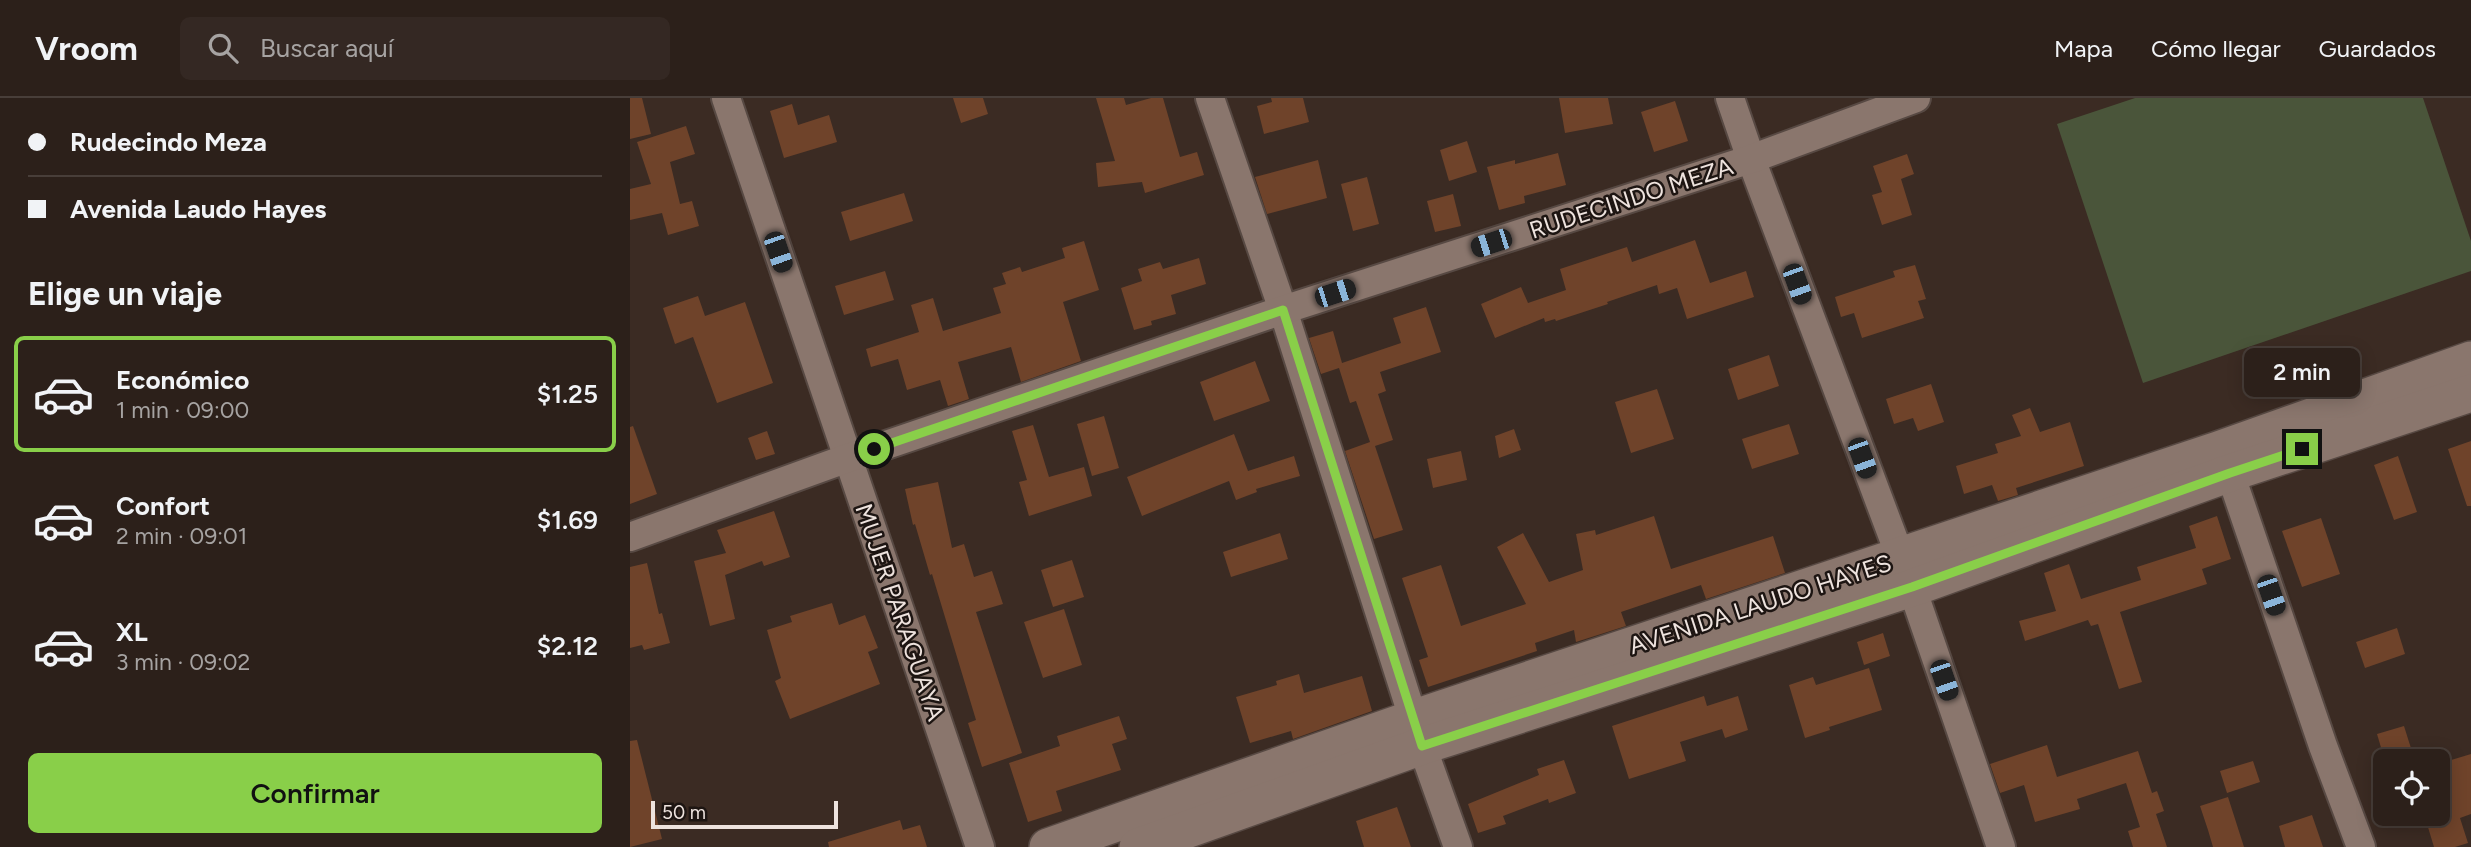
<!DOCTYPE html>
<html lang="es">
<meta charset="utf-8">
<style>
body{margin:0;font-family:Figtree,sans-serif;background:#342823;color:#f1f3f6;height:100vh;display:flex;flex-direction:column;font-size:26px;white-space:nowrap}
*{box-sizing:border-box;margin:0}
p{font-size:23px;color:#a6a3a2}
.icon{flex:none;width:38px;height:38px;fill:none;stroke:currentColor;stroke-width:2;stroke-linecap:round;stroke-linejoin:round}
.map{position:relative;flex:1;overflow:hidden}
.details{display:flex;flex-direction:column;background:#2c201a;width:630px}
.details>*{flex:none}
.top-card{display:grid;align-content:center;height:154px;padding:0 28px;background:#2c201a}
.controls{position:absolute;left:1743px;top:651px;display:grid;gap:14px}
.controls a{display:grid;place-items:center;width:77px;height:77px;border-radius:10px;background:#2c201a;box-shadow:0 4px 18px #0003,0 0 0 2px #483e39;font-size:35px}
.scale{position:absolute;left:21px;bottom:18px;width:187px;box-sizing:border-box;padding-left:7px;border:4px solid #eee3de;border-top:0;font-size:19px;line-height:24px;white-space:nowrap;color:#eee3de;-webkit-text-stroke:5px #1d1512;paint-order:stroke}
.end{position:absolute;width:32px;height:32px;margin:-16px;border:9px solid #89cf49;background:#111;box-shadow:0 0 0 4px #111}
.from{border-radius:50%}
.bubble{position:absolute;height:49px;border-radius:10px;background:#2c201a;box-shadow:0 4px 18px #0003,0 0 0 2px #483e39;font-size:23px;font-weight:600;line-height:49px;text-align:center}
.car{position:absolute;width:21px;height:42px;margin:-21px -10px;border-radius:9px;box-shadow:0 0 5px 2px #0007;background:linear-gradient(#222 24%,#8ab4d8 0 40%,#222 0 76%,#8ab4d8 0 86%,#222 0)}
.top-card b{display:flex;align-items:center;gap:24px;height:66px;font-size:26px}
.top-card b+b{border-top:2px solid #483e39}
.top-card i{width:18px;height:18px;background:#f1f3f6}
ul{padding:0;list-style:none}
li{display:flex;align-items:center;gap:21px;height:116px;margin:0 14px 10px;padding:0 14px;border:4px solid transparent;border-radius:10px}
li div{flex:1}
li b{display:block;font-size:26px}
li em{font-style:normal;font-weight:600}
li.on{border-color:#89cf49}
li>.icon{width:63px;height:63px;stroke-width:1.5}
h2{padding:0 28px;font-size:32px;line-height:84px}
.button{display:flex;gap:14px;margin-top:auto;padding:14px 28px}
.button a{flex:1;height:80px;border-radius:10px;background:#89cf49;color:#111;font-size:28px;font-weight:600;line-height:80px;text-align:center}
header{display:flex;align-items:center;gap:42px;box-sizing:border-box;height:98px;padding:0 35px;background:#2c201a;border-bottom:2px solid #483e39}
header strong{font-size:33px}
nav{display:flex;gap:38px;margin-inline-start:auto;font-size:24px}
.search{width:490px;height:63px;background:#342823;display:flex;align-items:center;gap:18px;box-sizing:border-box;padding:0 24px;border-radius:10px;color:#a6a3a2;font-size:26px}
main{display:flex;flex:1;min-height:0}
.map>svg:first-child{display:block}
</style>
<header>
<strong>Vroom</strong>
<div class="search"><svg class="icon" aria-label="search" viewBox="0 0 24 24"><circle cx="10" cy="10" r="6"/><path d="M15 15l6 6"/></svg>Buscar aquí</div>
<nav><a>Mapa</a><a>Cómo llegar</a><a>Guardados</a></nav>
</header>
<main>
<section class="details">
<div class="top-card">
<b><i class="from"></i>Rudecindo Meza</b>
<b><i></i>Avenida Laudo Hayes</b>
</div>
<h2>Elige un viaje</h2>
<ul>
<li class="on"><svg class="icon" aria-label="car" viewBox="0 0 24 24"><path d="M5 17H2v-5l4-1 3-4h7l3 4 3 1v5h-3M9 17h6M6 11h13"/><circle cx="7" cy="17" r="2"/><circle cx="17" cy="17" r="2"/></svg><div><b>Económico</b><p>1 min · 09:00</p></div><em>$1.25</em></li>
<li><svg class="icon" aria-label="car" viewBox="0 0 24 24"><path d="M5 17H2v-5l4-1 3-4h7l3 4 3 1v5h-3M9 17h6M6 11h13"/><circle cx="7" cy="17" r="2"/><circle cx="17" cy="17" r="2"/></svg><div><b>Confort</b><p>2 min · 09:01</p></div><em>$1.69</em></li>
<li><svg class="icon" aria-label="car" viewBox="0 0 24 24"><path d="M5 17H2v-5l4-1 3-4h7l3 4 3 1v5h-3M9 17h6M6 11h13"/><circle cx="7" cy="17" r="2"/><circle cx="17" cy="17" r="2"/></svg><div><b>XL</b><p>3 min · 09:02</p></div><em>$2.12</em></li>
</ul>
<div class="button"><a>Confirmar</a></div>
</section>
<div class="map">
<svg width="1841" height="749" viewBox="0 0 1841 749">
<rect width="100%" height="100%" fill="#3b2b23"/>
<polygon fill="#4a553a" points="1505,0 1793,0 1841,143 1841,173 1513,285 1427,26"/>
<g fill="#6f432a">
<polygon points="0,0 12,0 21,36 0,41"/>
<polygon points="323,0 353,0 358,16 331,25"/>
<polygon points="466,0 494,0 496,7 521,0 533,0 550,59 567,54 574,77 515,95 512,84 468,89 466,65 485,63"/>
<polygon points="641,0 673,0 679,24 634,36 627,8 642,4"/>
<polygon points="929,0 978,0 983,26 935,35"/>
<polygon points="1045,3 1058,43 1024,54 1011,14"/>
<polygon points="162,6 168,27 199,17 207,44 154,60 140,13"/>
<polygon points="56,28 65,56 40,64 50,106 62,103 69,128 38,137 32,115 0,122 0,91 21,86 7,44"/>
<polygon points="837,43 847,74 819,83 810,52"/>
<polygon points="928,55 936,87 894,98 895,105 869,112 857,69 885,62 885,66"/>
<polygon points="1277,56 1284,76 1271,81 1282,117 1252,127 1242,97 1252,94 1243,68"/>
<polygon points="688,62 697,100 637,116 625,79"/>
<polygon points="737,79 749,126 723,133 711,86"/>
<polygon points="274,95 283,123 220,143 211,114"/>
<polygon points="823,96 831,128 805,134 797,103"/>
<polygon points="1065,142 1080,185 1116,173 1124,199 1057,221 1047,190 1029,196 1027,187 977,204 978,206 926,223 925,221 915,224 914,220 865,240 851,206 891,189 898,205 936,192 930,171 997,149 1002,164"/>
<polygon points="454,143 469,192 433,204 451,263 391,284 381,249 328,264 339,301 318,308 310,282 277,292 268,261 241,269 236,251 289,234 281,207 303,200 313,233 371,215 363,190 376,186 372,175 390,169 392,174 435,160 432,150"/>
<polygon points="569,160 576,186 541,197 546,216 521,223 522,227 504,232 491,190 512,183 508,171 530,164 533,171"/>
<polygon points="1285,167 1296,201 1288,203 1294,220 1232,240 1224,215 1211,219 1205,199 1265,179 1263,173"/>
<polygon points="255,173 264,202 214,217 205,188"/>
<polygon points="68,198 75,218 115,204 143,285 87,305 63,239 45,246 33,210"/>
<polygon points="796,209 811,254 750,274 756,293 748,296 763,342 745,348 773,432 744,441 715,353 740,344 726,303 720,305 709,270 691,276 679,240 703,233 712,265 771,245 763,220"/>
<polygon points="1139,257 1149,288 1108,302 1098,271"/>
<polygon points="625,263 640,303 584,323 570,284"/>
<polygon points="1301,286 1314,324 1288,333 1283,320 1264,326 1256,301"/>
<polygon points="1027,291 1044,341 1001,355 985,304"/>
<polygon points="1400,310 1410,334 1440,324 1454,368 1386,390 1388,397 1368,403 1362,387 1334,396 1326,368 1368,355 1365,346 1391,338 1382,317"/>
<polygon points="474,318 489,370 462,378 447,326"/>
<polygon points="1159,326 1169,356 1122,371 1112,341"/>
<polygon points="403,327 419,379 454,369 462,398 399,418 389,384 397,382 382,333"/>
<polygon points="3,328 27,396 0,406 0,329"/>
<polygon points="884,331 891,352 869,360 865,338"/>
<polygon points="137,333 145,356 126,362 118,340"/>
<polygon points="604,336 618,373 664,358 670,378 626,391 627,394 606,402 599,383 512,418 497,379"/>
<polygon points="1841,343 1841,408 1837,408 1818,351"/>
<polygon points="831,353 837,382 803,390 797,361"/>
<polygon points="1768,358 1787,414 1764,422 1744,367"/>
<polygon points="308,384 322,450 334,446 344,479 362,473 373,506 346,514 392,655 352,669 338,625 346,622 302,476 300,477 285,426 283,427 275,391"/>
<polygon points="144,413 160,459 134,468 132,463 95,477 105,521 80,528 64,463 96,455 87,432"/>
<polygon points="1024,418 1041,471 1143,438 1155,475 1076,501 1071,487 991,514 996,528 946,544 944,532 905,545 907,553 798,589 789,562 798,559 772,480 811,467 831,528 896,506 867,449 893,435 919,484 953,472 946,436 965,432 966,437"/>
<polygon points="1587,418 1601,461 1572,471 1577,486 1490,514 1512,584 1489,591 1468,526 1461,528 1458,522 1395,543 1389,523 1426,513 1414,475 1439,466 1451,501 1511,482 1507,469 1566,450 1559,428"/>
<polygon points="1691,420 1710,476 1672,489 1652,433"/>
<polygon points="650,435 658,461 601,479 593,454"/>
<polygon points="442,462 454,499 423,509 411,472"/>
<polygon points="17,465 29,516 32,515 40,545 14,552 12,547 0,550 0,469"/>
<polygon points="202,505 209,527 235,517 248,550 238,554 250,586 160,621 145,583 151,580 137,532 162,524 160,518"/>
<polygon points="434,511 452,567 413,580 394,524"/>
<polygon points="1767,530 1775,556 1735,570 1726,544"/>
<polygon points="1253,535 1260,558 1234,567 1227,544"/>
<polygon points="1239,570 1252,612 1199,629 1200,632 1175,640 1159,587 1183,579 1186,587"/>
<polygon points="669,576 674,595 732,578 742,613 663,641 661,633 620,645 606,599 647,587 646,583"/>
<polygon points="1074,598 1077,608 1108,598 1118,632 1095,640 1092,631 1050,644 1056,663 999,681 982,628"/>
<polygon points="489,618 497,641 482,646 491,672 426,693 432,713 398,724 379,665 430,648 427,638"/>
<polygon points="1774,628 1785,663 1755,663 1747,636"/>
<polygon points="7,642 32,741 0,749 0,643"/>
<polygon points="1417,647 1427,679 1508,653 1522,695 1527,693 1534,713 1526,716 1537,749 1503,749 1498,733 1510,729 1496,685 1447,701 1450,711 1405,724 1394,687 1370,695 1360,666"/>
<polygon points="1841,656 1841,716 1830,720 1838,745 1825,749 1804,749 1797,726 1809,723 1808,666"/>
<polygon points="934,662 946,695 919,705 918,701 873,718 876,726 848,735 838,706 909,677 907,671"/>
<polygon points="1623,663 1630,684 1597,695 1590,673"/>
<polygon points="1598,699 1614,749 1583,749 1578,732 1570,708"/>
<polygon points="767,709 781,749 734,749 726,723"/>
<polygon points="1682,717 1693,749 1655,749 1649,728"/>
<polygon points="270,722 273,732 290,727 297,749 199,749 198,744"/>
</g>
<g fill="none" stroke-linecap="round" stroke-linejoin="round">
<defs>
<g id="minor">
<polyline points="96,0 350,749"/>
<polyline points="580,0 653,212 792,648 828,749"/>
<polyline points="1100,0 1121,61 1282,490 1371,749"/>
<polyline points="1591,357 1600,375 1693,648 1731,749"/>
<polyline points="0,439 218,360 653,212 1121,61 1286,0"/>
</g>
<g id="tertiary">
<polyline points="418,749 785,620 1588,352 1841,262"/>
<polyline points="508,749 792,648 1282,490 1600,375 1841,295"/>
</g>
</defs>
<use href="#minor" stroke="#574943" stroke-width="32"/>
<use href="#tertiary" stroke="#574943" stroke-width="40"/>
<use href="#minor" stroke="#8a766d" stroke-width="28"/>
<use href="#tertiary" stroke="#8a766d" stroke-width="37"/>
</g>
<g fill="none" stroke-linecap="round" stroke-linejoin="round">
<polyline stroke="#89cf49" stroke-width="9" points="244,351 653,212 792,648 1282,489 1600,375 1672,351"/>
</g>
<g text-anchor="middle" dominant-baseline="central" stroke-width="5" stroke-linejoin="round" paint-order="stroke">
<g font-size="24" fill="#eee3de" stroke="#1d1512">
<text transform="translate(1001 100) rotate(-18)">RUDECINDO MEZA</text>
<text transform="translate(1130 506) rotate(-18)">AVENIDA LAUDO HAYES</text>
<text transform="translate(270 514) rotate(71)">MUJER PARAGUAYA</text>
</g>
</g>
</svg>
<div class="controls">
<a><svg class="icon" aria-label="locate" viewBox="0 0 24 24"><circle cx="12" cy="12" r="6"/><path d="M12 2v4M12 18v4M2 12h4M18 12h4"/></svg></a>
</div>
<div class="scale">50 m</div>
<i class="end from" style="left:244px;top:351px"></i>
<i class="end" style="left:1672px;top:351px"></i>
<div class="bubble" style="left:1614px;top:250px;width:116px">2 min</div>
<i class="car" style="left:861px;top:145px;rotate:252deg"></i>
<i class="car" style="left:148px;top:154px;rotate:161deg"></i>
<i class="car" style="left:1167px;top:186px;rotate:160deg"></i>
<i class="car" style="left:705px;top:195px;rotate:72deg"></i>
<i class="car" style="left:1232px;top:360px;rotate:160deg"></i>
<i class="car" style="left:1641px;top:497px;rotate:161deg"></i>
<i class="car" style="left:1314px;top:582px;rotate:161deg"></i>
</div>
</main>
